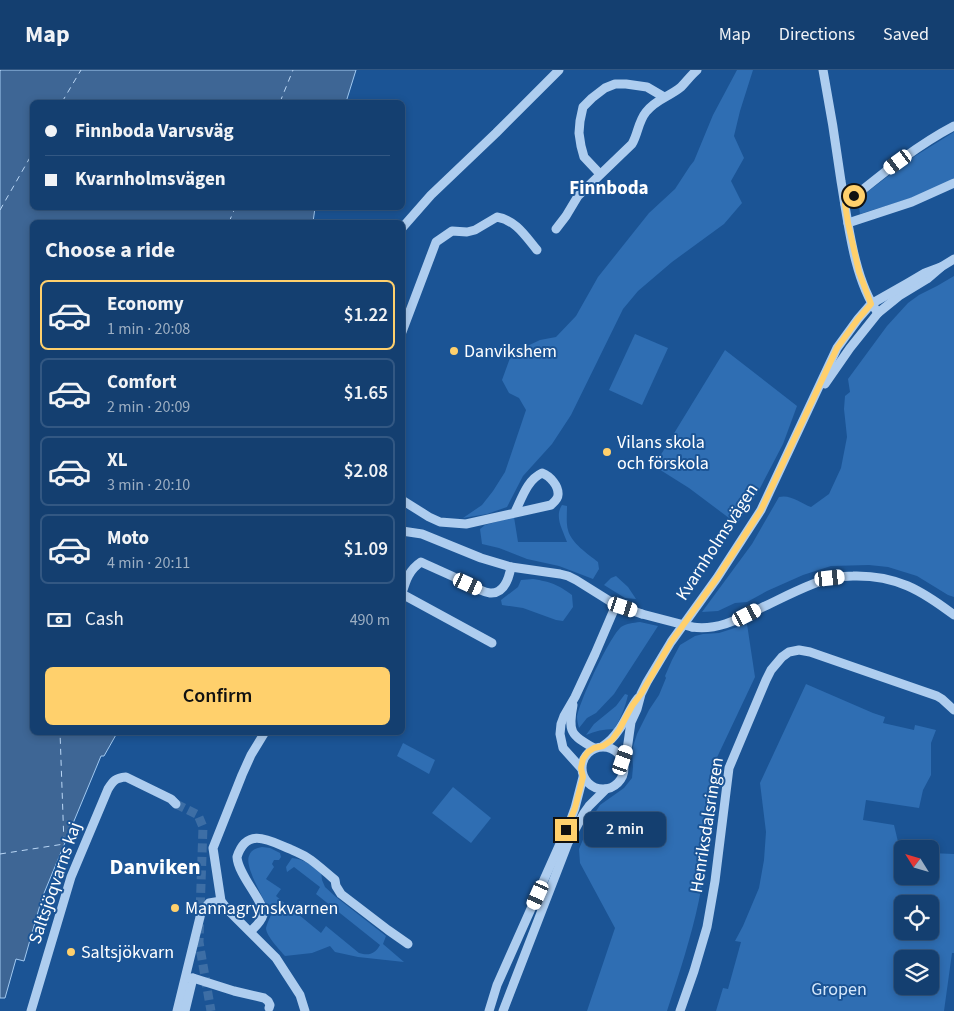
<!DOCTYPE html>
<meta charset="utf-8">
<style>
body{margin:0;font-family:"Source Sans 3",sans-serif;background:#214a78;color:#f1f3f6;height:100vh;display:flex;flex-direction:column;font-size:19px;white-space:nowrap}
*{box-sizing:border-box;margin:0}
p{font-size:16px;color:#9dafc3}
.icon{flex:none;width:28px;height:28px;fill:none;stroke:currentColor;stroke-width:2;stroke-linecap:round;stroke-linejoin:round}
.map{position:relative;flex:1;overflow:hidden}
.details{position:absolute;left:30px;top:150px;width:375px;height:515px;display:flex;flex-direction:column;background:#143f70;border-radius:8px;box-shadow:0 2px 8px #0003,0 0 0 1px #335883}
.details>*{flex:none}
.banner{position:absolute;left:30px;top:30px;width:375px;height:110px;border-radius:8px;box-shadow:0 2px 8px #0003,0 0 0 1px #335883;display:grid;align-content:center;height:110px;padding:0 15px;background:#143f70}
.needle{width:32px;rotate:307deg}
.controls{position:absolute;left:894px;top:770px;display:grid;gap:10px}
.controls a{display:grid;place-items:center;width:45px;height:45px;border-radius:8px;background:#143f70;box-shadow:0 2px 8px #0003,0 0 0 1px #335883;font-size:25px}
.end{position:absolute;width:22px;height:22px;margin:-11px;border:6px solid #ffd06c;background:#111;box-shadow:0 0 0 2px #111}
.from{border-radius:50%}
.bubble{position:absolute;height:35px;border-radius:8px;background:#143f70;box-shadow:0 2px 8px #0003,0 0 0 1px #335883;font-size:16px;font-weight:600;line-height:35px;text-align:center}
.car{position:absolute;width:15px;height:30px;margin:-15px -8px;border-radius:6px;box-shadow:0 0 4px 1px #0007;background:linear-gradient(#fff 24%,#345 0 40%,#fff 0 76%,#345 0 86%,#fff 0)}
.banner b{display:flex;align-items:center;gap:18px;height:48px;font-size:19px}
.banner b+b{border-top:1px solid #335883}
.banner i{width:12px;height:12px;background:#f1f3f6}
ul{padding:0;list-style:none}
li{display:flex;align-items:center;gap:15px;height:70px;margin:0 10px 8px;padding:0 5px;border:2px solid #335883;border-radius:8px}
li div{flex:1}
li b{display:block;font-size:19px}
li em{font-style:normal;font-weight:600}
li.on{border-color:#ffd06c}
li>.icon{width:45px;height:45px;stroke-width:1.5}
h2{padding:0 15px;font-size:22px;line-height:60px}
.pay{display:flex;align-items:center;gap:12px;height:55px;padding:0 15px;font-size:19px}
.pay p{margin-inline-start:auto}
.cta{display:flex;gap:10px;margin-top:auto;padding:10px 15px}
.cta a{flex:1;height:58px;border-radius:8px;background:#ffd06c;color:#111;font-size:20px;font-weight:600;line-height:58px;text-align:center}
header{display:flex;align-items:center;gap:30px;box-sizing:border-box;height:70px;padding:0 25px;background:#143f70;border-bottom:1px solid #335883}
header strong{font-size:24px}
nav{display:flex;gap:28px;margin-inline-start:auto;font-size:18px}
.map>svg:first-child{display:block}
</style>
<header>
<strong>Map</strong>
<nav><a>Map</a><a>Directions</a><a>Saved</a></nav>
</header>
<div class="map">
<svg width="954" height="941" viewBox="0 0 954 941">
<rect width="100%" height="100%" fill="#1b5495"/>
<g fill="#2f6eb3" fill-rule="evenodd">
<polygon points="737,0 753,0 740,41 734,66 744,88 731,111 742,133 724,154 672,192 638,221 623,239 571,345 552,374 523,406 507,437 487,444 463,448 482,435 493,421 505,402 526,340 519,328 509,323 502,310 510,288 521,279 540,270 556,267 576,246 598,207 649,143 675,119 690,96 694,91 713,45"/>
<path d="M 954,62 L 954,110 C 924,125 892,134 860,144 L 858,129 L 912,88 Z"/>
<path d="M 954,206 L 954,527 L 948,525 L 917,506 L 888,497 L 869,495 L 831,496 L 803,505 L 767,521 L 747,532 L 735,533 L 718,541 L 702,542 L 752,474 L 779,427 C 790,424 801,433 811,437 L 829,424 L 841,398 L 847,367 L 844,339 L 845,326 L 850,322 L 848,309 L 887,256 L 908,233 L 919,225 L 937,216 Z"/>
<polygon points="635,264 668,278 642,335 609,320"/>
<polygon points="725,280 797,336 783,374 758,422 737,454 689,418 654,396"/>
<path d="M 562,435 L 567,436 C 567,444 566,453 568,460 C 571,473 588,484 598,492 L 599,499 L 593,509 L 559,496 L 527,489 L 499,478 L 482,474 L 480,459 L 485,455 L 514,447 L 518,472 L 567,472 C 563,460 554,447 562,435 Z"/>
<polygon points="616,506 628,517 636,529 625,528 604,515 611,508"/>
<path d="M 533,509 C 551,512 557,514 572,525 L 573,537 L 563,551 L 556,550 L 523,538 L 502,535 L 501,530 L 518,517 L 521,510 Z"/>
<path d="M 640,552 L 658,556 L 614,624 L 596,643 L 587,648 L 579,658 C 578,654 577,651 577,647 C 580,630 609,568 621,557 C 627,553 633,553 640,552 Z"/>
<path d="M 747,554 L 755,607 L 712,698 L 715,699 C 711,743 708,787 699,830 C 691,868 679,904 667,941 L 587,941 L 615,858 L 580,793 L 579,779 L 593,746 L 600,735 L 624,718 L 632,708 L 633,697 L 632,680 L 637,664 L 649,640 L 659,625 L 666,608 L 665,606 L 672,590 L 680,575 L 695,566 L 703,564 L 719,563 Z"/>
<path d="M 806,614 L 873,643 L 885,647 L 883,653 L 914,660 L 915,655 L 936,660 L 931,673 L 931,705 L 923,720 L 919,738 L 866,730 L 863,750 L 894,755 L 899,776 L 914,779 L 902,779 L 902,806 L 930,806 L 930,783 L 954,784 L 954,883 L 952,883 L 944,941 L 716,941 L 723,918 L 728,919 L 741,872 L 735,871 L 743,856 L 759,818 L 764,790 L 766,762 L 760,713 ZM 902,834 L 930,834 L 930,861 L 902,861 ZM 902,889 L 930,889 L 930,916 L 902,916 Z"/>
<path d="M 625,624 L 628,625 C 625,638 621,648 614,659 C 604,659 595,661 586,665 L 594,654 L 616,636 Z"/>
<polygon points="403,673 435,690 429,704 397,686"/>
<polygon points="453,717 491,748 471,773 432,743"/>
<path d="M 262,777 L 270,778 L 280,783 L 281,787 L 279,790 L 274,790 L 272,794 L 274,797 L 266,809 L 281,819 L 276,826 L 321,863 L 326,856 L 359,883 C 369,886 375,884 380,875 L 316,824 L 320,817 L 294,797 L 287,802 L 286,797 L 292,788 C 303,789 312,795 321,801 L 322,810 L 325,817 L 336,827 L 386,866 L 383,874 L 404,892 L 358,887 L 335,882 L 330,876 L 312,883 L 285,886 C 280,880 266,866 266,858 C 267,854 269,849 271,845 C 266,832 244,797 249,786 C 251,780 256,778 262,777 Z"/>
</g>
<polygon fill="#3e6695" stroke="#a1c9f1" points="0,0 356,0 346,32 32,32 32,138 315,138 313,152 32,152 32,662 117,663 104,686 101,686 42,828 24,891 16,889 5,928 0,928"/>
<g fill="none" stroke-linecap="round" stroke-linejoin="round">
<g stroke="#bad7f6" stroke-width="1" stroke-dasharray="6 5" stroke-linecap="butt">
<polyline points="0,1 0,0"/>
<polyline points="62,32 81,0"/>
<polyline points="280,32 293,0"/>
<polyline points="0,140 32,84"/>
<polyline points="229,152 235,138"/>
<polyline points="0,784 64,774 60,662"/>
</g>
<polyline stroke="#3d6ea5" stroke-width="9" stroke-dasharray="9 4.5" stroke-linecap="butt" points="176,734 198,745 203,757 199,872 211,941"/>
<g stroke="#aecdef" stroke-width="9">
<path d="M 823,0 C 830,37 836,74 841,111 C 848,152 854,210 878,243"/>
<polyline points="600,104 584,87 581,76 579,63 580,51 583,37 592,28 605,18 615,14 626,14 647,17 664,27"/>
<path d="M 845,134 C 880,106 914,77 954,56"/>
<polyline points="848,153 912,132 954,113"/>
<polyline points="402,158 431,125 496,63 559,0"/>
<path d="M 556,159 L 566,146 L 578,126 L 632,74 C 638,64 638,52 646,42 C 656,29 669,27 681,17 C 686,12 691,5 697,0"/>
<path d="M 402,262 L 436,172 L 452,161 L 467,162 L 475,160 L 497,147 C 516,150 526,167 537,180"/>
<polyline points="825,314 850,278 878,243 899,226 927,209 941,197 954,189"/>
<path d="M 402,430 L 429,447 L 440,452 L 466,454 L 551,435 C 554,432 558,429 558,425 C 559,416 550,406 542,403 C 527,410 522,428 515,442"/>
<polyline points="402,461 422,464 481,488 511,497 560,504 568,506 576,510 616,535 642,544"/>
<path d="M 402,523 C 406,510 409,500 421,492 C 436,499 450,505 465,512 C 472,516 482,522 490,523 C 504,524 509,508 511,497"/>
<polyline points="402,524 492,573"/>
<path d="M 692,557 C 717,561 739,549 761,538 C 778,530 795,521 813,514 C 818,512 824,509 831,508 C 838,507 846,506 853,506 C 896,505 921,520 954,545"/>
<path d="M 573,635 C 568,661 570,665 594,678"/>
<polyline points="265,662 251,685 242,705 213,778 221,831 228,840 276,888 300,925 305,941"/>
<path d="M 603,676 C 609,672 614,667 618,661 C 626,651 629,639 638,628"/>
<circle cx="603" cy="698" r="21"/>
<polyline points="623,690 627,680 631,652 637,639 641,624 647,612 671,572 717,508 761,440 837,278 858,249 871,234 908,213 925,203 941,197"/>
<polyline points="581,698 563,678 560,664 561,654 564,646 575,627 595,584 616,535"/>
<path d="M 251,861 C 255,857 261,852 263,845 C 266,833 238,806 237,787 C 247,756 270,771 290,779 C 298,783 303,784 311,790 C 319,796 327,803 335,810 L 336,816 L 341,824 L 388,860 L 408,874"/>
<polyline points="193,908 234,921 264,928 268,931 270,935 269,938"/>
<path d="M 31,941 L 71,807 L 108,719 C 113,711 115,708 126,707 L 171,729 L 176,734"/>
<polyline points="177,941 201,843 209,833 221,831"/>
<polyline points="185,941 193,908 189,908"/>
<polyline points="489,941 497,915 571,749 575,738 583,707"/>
<polyline points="503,941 568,773 584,743 589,736 606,719"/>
<polyline points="680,941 694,901 707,857 715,811 729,698 766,610 771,600 782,587 789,582 799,580 810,582 937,626 942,629 954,640"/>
</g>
<polyline stroke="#aecdef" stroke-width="9" points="642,544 692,557"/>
</g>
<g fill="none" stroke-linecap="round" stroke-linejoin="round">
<polyline stroke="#ffd06c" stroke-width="6" points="566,760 575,738 583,707 581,698 583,689 588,682 594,678 603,676 612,670 619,660 632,636 641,624 671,572 717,508 761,440 837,278 858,249 871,234 859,202 848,153 845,134 854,126"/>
</g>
<g fill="#ffd06c" stroke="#1b5495" stroke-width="2">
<circle cx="454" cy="281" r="5"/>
<circle cx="607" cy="382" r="5"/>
<circle cx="175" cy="838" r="5"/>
<circle cx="71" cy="882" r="5"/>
</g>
<g text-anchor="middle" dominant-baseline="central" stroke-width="4" stroke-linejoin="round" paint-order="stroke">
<g font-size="18" fill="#fff" stroke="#1b5495" text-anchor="start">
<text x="464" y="281">Danvikshem</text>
<text x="617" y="372">Vilans skola<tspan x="617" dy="21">och förskola</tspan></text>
<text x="185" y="838">Mannagrynskvarnen</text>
<text x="81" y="882">Saltsjökvarn</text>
</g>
<g font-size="18" fill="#fff" stroke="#1b5495">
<text transform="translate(717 472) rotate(-57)">Kvarnholmsvägen</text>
<text transform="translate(707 755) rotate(-81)">Henriksdalsringen</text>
<text transform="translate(55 813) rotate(-71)">Saltsjöqvarns kaj</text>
</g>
<g font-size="18" fill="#d4e7fb" stroke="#1b5495">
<text x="839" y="919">Gropen</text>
</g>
<g font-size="19" font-weight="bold" fill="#fff" stroke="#1b5495">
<text x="609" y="118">Finnboda</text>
</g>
<g font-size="22" font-weight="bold" fill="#fff" stroke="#1b5495">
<text x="155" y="797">Danviken</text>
</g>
</g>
</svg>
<div class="controls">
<a><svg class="needle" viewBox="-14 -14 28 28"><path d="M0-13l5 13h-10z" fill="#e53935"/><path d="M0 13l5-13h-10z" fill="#9dafc3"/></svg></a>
<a><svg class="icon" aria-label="locate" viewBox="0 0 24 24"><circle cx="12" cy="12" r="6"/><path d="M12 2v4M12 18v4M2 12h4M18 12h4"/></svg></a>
<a><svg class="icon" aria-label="layers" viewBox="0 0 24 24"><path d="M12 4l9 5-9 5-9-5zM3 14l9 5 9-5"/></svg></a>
</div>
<i class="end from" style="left:854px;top:126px"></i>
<i class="end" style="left:566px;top:760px"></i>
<div class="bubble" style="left:584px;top:742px;width:82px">2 min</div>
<i class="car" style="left:898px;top:92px;rotate:234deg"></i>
<i class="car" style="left:830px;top:508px;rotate:84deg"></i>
<i class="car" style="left:468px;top:514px;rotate:115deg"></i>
<i class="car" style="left:623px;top:537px;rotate:108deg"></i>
<i class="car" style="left:747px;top:545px;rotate:63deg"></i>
<i class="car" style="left:623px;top:690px;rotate:19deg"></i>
<i class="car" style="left:538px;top:825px;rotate:204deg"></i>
<div class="banner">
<b><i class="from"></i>Finnboda Varvsväg</b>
<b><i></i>Kvarnholmsvägen</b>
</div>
<section class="details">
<h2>Choose a ride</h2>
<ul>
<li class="on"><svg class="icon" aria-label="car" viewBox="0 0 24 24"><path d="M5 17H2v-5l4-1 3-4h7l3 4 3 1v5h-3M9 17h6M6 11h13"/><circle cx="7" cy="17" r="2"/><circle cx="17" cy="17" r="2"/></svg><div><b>Economy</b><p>1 min · 20:08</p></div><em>$1.22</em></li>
<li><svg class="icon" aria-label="car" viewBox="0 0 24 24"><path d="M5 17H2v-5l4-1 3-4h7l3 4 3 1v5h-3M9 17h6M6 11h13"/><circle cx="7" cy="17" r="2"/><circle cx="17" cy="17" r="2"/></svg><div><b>Comfort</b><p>2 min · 20:09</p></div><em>$1.65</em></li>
<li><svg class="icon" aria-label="car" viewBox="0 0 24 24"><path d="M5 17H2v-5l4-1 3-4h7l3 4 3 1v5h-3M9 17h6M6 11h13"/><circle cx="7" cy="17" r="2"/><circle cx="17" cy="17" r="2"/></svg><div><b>XL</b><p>3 min · 20:10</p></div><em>$2.08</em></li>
<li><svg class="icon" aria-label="car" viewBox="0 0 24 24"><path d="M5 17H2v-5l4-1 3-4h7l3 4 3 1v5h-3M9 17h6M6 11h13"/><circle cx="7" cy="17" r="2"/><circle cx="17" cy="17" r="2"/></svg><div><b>Moto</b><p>4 min · 20:11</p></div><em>$1.09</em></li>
</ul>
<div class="pay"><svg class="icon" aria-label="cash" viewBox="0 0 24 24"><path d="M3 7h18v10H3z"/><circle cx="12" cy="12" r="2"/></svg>Cash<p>490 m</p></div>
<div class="cta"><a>Confirm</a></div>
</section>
</div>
